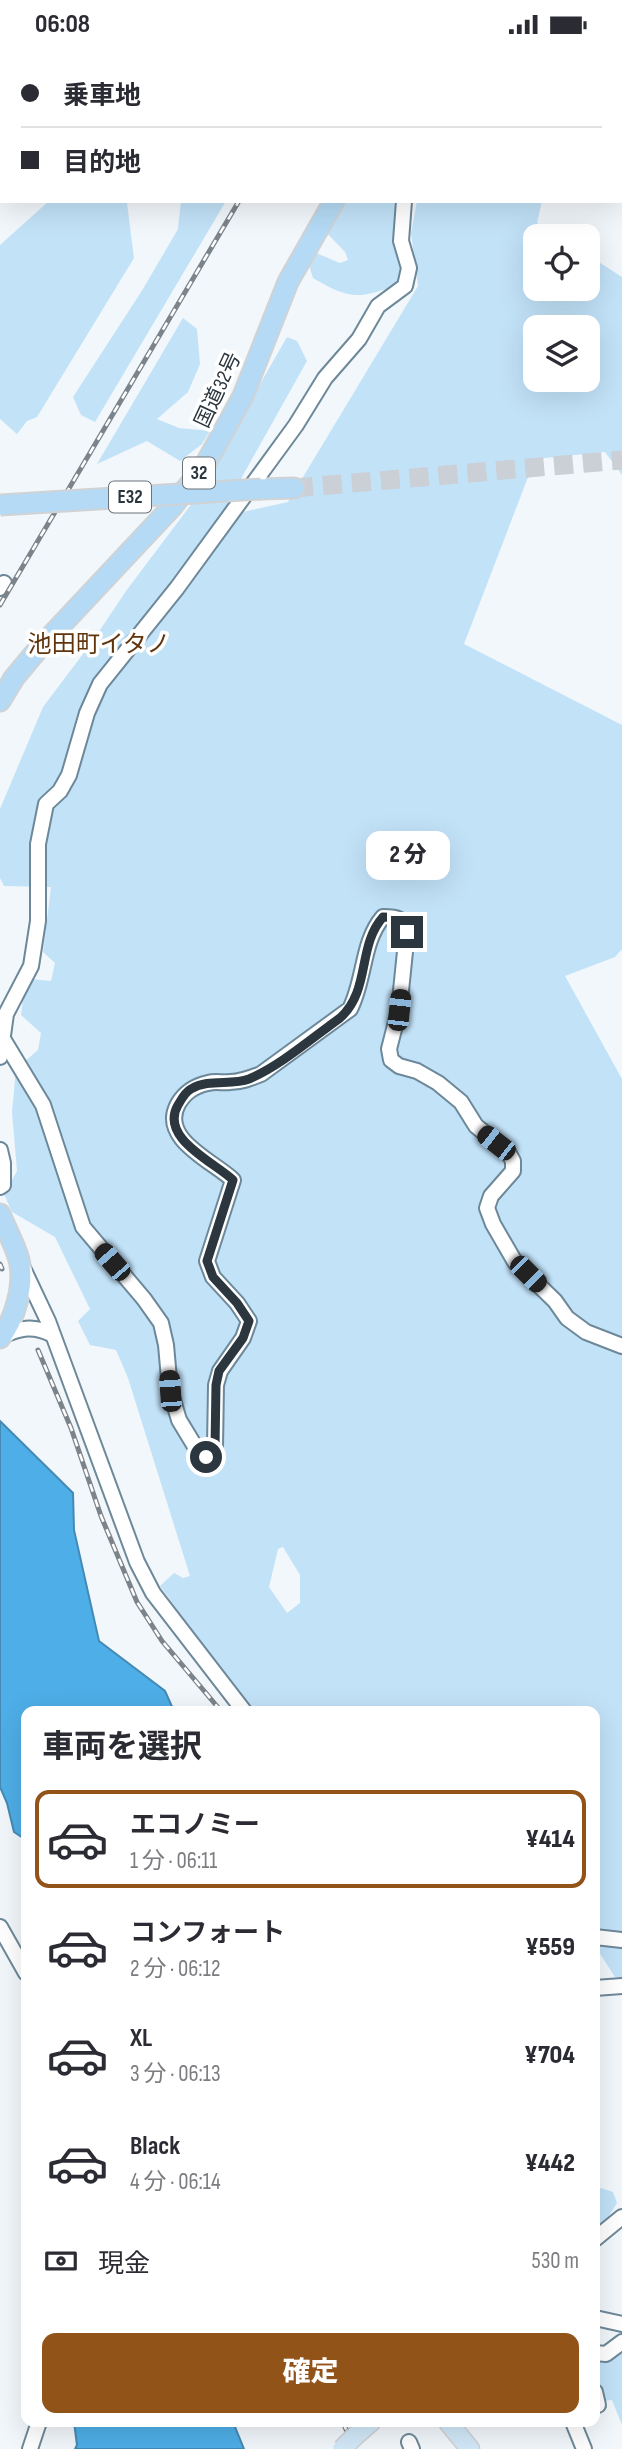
<!DOCTYPE html>
<html lang="ja">
<meta charset="utf-8">
<style>
body{margin:0;font-family:"Sofia Sans Condensed","Noto Sans JP",sans-serif;background:#f7f7f7;color:#2b2b33;height:100vh;display:flex;flex-direction:column;font-size:26px;white-space:nowrap}
*{box-sizing:border-box;margin:0}
p{font-size:23px;color:#7c7c81}
.icon{flex:none;width:38px;height:38px;fill:none;stroke:currentColor;stroke-width:2;stroke-linecap:round;stroke-linejoin:round}
.map{position:relative;flex:1;overflow:hidden}
.side{position:absolute;left:21px;top:1657px;width:579px;height:721px;display:flex;flex-direction:column;background:#fff;border-radius:14px;box-shadow:0 7px 28px #0002}
.side>*{flex:none}
.top-card{position:absolute;left:0px;top:0px;width:623px;height:154px;box-shadow:0 7px 28px #0002;display:grid;align-content:center;height:154px;padding:0 21px;background:#fff}
.controls{position:absolute;left:523px;top:175px;display:grid;gap:14px}
.controls a{display:grid;place-items:center;width:77px;height:77px;border-radius:14px;background:#fff;box-shadow:0 7px 28px #0002;font-size:35px}
.end{position:absolute;width:32px;height:32px;margin:-16px;border:9px solid #2b363e;background:#fff;box-shadow:0 0 0 4px #fff}
.from{border-radius:50%}
.bubble{position:absolute;height:49px;border-radius:14px;background:#fff;box-shadow:0 7px 28px #0002;font-size:23px;font-weight:800;line-height:49px;text-align:center}
.car{position:absolute;width:21px;height:42px;margin:-21px -10px;border-radius:9px;box-shadow:0 0 5px 2px #0007;background:linear-gradient(#222 24%,#8ab4d8 0 40%,#222 0 76%,#8ab4d8 0 86%,#222 0)}
.top-card b{display:flex;align-items:center;gap:24px;height:66px;font-size:26px}
.top-card b+b{border-top:2px solid #e1e1e2}
.top-card i{width:18px;height:18px;background:#2b2b33}
ul{padding:0;list-style:none}
li{display:flex;align-items:center;gap:21px;height:98px;margin:0 14px 10px;padding:0 7px;border:4px solid transparent;border-radius:14px}
li div{flex:1}
li b{display:block;font-size:26px}
li em{font-style:normal;font-weight:800}
li.selected{border-color:#925319}
li>.icon{width:63px;height:63px;stroke-width:1.5}
h2{padding:0 21px;font-size:32px;line-height:84px}
.pay{display:flex;align-items:center;gap:18px;height:77px;padding:0 21px;font-size:26px}
.pay p{margin-inline-start:auto}
.cta{display:flex;gap:14px;margin-top:auto;padding:14px 21px}
.cta a{flex:1;height:80px;border-radius:14px;background:#925319;color:#fff;font-size:28px;font-weight:800;line-height:80px;text-align:center}
.status{display:flex;justify-content:space-between;align-items:center;height:49px;padding:0 35px;background:#fff;direction:ltr}
.status svg{height:19px;fill:currentColor}
.map>svg:first-child{display:block}
</style>
<div class="status"><b>06:08</b><svg viewBox="0 0 49 12"><path d="M0 12V9h3v3zM5 12V6h3v6zM10 12V3h3v9zM15 12V0h3v12zM26 1h20v11H26zM47 4h2v5h-2z"/></svg></div>
<div class="map">
<svg width="622" height="2400" viewBox="0 0 622 2400">
<rect width="100%" height="100%" fill="#f2f7fb"/>
<g fill="#c2e2f8" fill-rule="evenodd">
<polygon points="49,152 131,152 127,154 134,209 37,368 27,372 17,385 0,370 0,196"/>
<polygon points="181,152 226,152 95,373 81,366 73,348 143,240 178,180"/>
<path d="M 344,152 L 398,152 L 393,188 L 403,222 L 398,236 C 357,250 351,251 313,229 L 309,216 L 316,204 L 340,214 L 348,211 L 345,203 L 326,183 Z"/>
<path d="M 417,152 L 542,152 L 537,174 L 558,187 L 536,187 L 536,240 L 588,240 L 588,206 L 622,228 L 622,426 L 605,403 L 535,410 L 464,595 L 622,676 L 622,900 L 615,908 L 565,927 L 622,1030 L 622,1928 L 615,1928 L 595,1897 L 595,1662 L 251,1662 L 160,1537 L 174,1524 L 183,1529 L 190,1527 L 128,1329 L 116,1301 L 90,1296 L 78,1272 L 90,1260 L 55,1188 L 12,1163 L 4,1145 L 17,1122 L 12,1063 L 16,1020 L 38,1001 L 41,984 L 21,966 L 23,951 L 31,930 L 51,932 L 55,914 L 43,903 L 51,838 L 4,837 L 0,829 L 0,760 L 43,658 L 92,593 L 126,542 L 190,457 L 287,288 L 297,292 L 307,312 L 228,453 L 243,463 L 288,453 L 418,237 L 411,184 ZM 536,278 L 588,278 L 588,331 L 536,331 ZM 283,1498 L 300,1526 L 300,1554 L 287,1564 L 269,1538 L 278,1500 Z"/>
<polygon points="183,269 197,280 200,315 188,343 157,370 179,379 210,382 202,395 180,412 147,392 97,415"/>
<polygon points="601,2139 613,2143 617,2154 607,2170 595,2178 595,2142"/>
<polygon points="622,2282 622,2376 612,2351 595,2353 595,2305"/>
</g>
<g fill="#4eaee7" stroke="#448ab4" stroke-width="2">
<polygon points="0,0 207,0 2,2 0,137"/>
<polygon points="0,1372 73,1444 74,1481 99,1592 165,1642 174,1662 26,1662 26,1791 14,1783 7,1754 0,1738"/>
<polygon points="74,2373 233,2373 244,2400 75,2400 77,2396"/>
</g>
<g fill="none" stroke-linecap="round" stroke-linejoin="round">
<polyline stroke="#cad0d5" stroke-width="19" stroke-dasharray="19 10" stroke-linecap="butt" points="294,439 622,411"/>
<defs>
<g id="minor">
<polyline points="481,2 485,0"/>
<polyline points="621,8 622,11"/>
<polyline points="0,539 4,534"/>
<path d="M 3,990 L 43,1056 L 83,1178 L 144,1250 L 161,1274 L 166,1296 L 170,1341 L 179,1371 L 199,1404 L 206,1408 L 212,1405 L 215,1398 L 216,1336 L 220,1322 L 243,1289 L 249,1272 L 237,1254 L 213,1228 L 207,1212 L 233,1131 C 213,1112 159,1090 178,1055 C 185,1043 194,1037 208,1034 C 215,1032 223,1034 230,1033 C 241,1033 251,1029 261,1025 L 350,960 C 365,931 362,892 383,868 C 397,868 403,869 407,883 L 399,961 L 389,1000 L 391,1011 L 399,1017 L 417,1022 L 438,1034 L 461,1053 L 476,1077 L 508,1103 L 513,1112 L 513,1122 L 491,1147 L 487,1159 L 493,1175 L 515,1213 L 555,1252 L 567,1269 L 586,1283 L 622,1297"/>
<polyline points="0,1008 6,965 31,917 38,872 38,795 46,755 60,742 69,726 87,664 100,635 177,539 296,376 325,329 359,290 378,257 405,237 409,219 401,192 404,152"/>
<polyline points="0,1101 3,1114 3,1136 0,1138"/>
<polyline points="22,1217 48,1272 137,1513 153,1544 244,1662"/>
<path d="M 2,1287 C 20,1279 33,1276 51,1285"/>
<polyline points="0,1878 26,1924"/>
<polyline points="595,1888 622,1891"/>
<polyline points="595,1939 622,1937"/>
<polyline points="595,2190 622,2168"/>
<polyline points="595,2269 622,2275"/>
<polyline points="595,2304 606,2305 622,2293"/>
<polyline points="595,2343 598,2356"/>
<polyline points="573,2373 584,2400"/>
<polyline points="409,2393 412,2400"/>
<polyline points="30,2400 39,2373"/>
</g>
<g id="major">
<polyline points="448,2373 470,2400"/>
<polyline points="355,2387 371,2373"/>
</g>
<g id="highway">
<polyline points="406,2 406,0"/>
<polyline points="261,440 294,439"/>
<polyline points="0,652 14,629 34,605 171,459 205,416 243,347 288,233 334,152"/>
<path d="M 0,1165 C 6,1180 15,1196 19,1211 C 25,1235 15,1271 0,1289"/>
</g>
</defs>
<use href="#minor" stroke="#6d8899" stroke-width="18"/>
<use href="#major" stroke="#d0d3d5" stroke-width="21"/>
<use href="#highway" stroke="#d0d3d5" stroke-width="23"/>
<use href="#minor" stroke="#fff" stroke-width="14"/>
<use href="#major" stroke="#d2e9f9" stroke-width="18"/>
<use href="#highway" stroke="#b4daf5" stroke-width="19"/>
<defs>
<g id="rail">
<polyline points="329,2 330,0"/>
<polyline points="0,556 239,152"/>
<polyline points="0,1215 2,1220"/>
<polyline points="38,1301 71,1379 101,1467 137,1553 162,1592 221,1662"/>
<polyline points="343,2373 354,2400"/>
</g>
</defs>
<use href="#rail" stroke="#7b848a" stroke-width="5"/>
<use href="#rail" stroke="#fff" stroke-width="2.5" stroke-dasharray="8" stroke-linecap="butt"/>
<defs>
<polyline id="major-bridge" points="342,2400 355,2387"/>
<polyline id="highway-bridge" points="0,456 261,440"/>
</defs>
<use href="#major-bridge" stroke="#d0d3d5" stroke-width="21" stroke-linecap="butt"/>
<use href="#highway-bridge" stroke="#d0d3d5" stroke-width="23" stroke-linecap="butt"/>
<use href="#major-bridge" stroke="#d2e9f9" stroke-width="18"/>
<use href="#highway-bridge" stroke="#b4daf5" stroke-width="19"/>
</g>
<g fill="none" stroke-linecap="round" stroke-linejoin="round">
<path stroke="#2b363e" stroke-width="9" d="M 206,1408 L 212,1405 L 215,1398 L 216,1336 L 219,1322 L 243,1289 L 249,1272 L 237,1254 L 213,1228 L 207,1212 L 233,1131 C 214,1113 159,1089 178,1056 C 181,1051 185,1043 191,1040 C 209,1029 231,1037 249,1030 C 280,1017 312,989 340,969 C 371,941 357,897 383,868 C 397,868 403,869 407,883"/>
</g>
<g text-anchor="middle" dominant-baseline="central" stroke-width="7" stroke-linejoin="round" paint-order="stroke">
<g fill="#fff" stroke="#6b7278" stroke-width="2">
<rect x="183" y="408.5" width="32" height="31" rx="5"/>
<rect x="109" y="432.5" width="42" height="31" rx="5"/>
</g>
<g font-size="19" font-weight="bold" fill="#2b363e">
<text x="199" y="424">32</text>
<text x="130" y="448">E32</text>
</g>
<g font-size="21" fill="#2b363e" stroke="#fff">
<text transform="translate(218 341) rotate(-65)">国道32号</text>
</g>
<g font-size="24" fill="#60350d" stroke="#fff">
<text x="99" y="595">池田町イタノ</text>
</g>
</g>
</svg>
<div class="controls">
<a><svg class="icon" aria-label="locate" viewBox="0 0 24 24"><circle cx="12" cy="12" r="6"/><path d="M12 2v4M12 18v4M2 12h4M18 12h4"/></svg></a>
<a><svg class="icon" aria-label="layers" viewBox="0 0 24 24"><path d="M12 4l9 5-9 5-9-5zM3 14l9 5 9-5"/></svg></a>
</div>
<i class="end from" style="left:206px;top:1408px"></i>
<i class="end" style="left:407px;top:883px"></i>
<div class="bubble" style="left:366px;top:782px;width:84px">2 分</div>
<i class="car" style="left:399px;top:961px;rotate:6deg"></i>
<i class="car" style="left:496px;top:1094px;rotate:308deg"></i>
<i class="car" style="left:112px;top:1213px;rotate:319deg"></i>
<i class="car" style="left:528px;top:1225px;rotate:135deg"></i>
<i class="car" style="left:170px;top:1342px;rotate:356deg"></i>
<div class="top-card">
<b><i class="from"></i>乗車地</b>
<b><i></i>目的地</b>
</div>
<section class="side">
<h2>車両を選択</h2>
<ul>
<li class="selected"><svg class="icon" aria-label="car" viewBox="0 0 24 24"><path d="M5 17H2v-5l4-1 3-4h7l3 4 3 1v5h-3M9 17h6M6 11h13"/><circle cx="7" cy="17" r="2"/><circle cx="17" cy="17" r="2"/></svg><div><b>エコノミー</b><p>1 分 · 06:11</p></div><em>¥414</em></li>
<li><svg class="icon" aria-label="car" viewBox="0 0 24 24"><path d="M5 17H2v-5l4-1 3-4h7l3 4 3 1v5h-3M9 17h6M6 11h13"/><circle cx="7" cy="17" r="2"/><circle cx="17" cy="17" r="2"/></svg><div><b>コンフォート</b><p>2 分 · 06:12</p></div><em>¥559</em></li>
<li><svg class="icon" aria-label="car" viewBox="0 0 24 24"><path d="M5 17H2v-5l4-1 3-4h7l3 4 3 1v5h-3M9 17h6M6 11h13"/><circle cx="7" cy="17" r="2"/><circle cx="17" cy="17" r="2"/></svg><div><b>XL</b><p>3 分 · 06:13</p></div><em>¥704</em></li>
<li><svg class="icon" aria-label="car" viewBox="0 0 24 24"><path d="M5 17H2v-5l4-1 3-4h7l3 4 3 1v5h-3M9 17h6M6 11h13"/><circle cx="7" cy="17" r="2"/><circle cx="17" cy="17" r="2"/></svg><div><b>Black</b><p>4 分 · 06:14</p></div><em>¥442</em></li>
</ul>
<div class="pay"><svg class="icon" aria-label="cash" viewBox="0 0 24 24"><path d="M3 7h18v10H3z"/><circle cx="12" cy="12" r="2"/></svg>現金<p>530 m</p></div>
<div class="cta"><a>確定</a></div>
</section>
</div>
